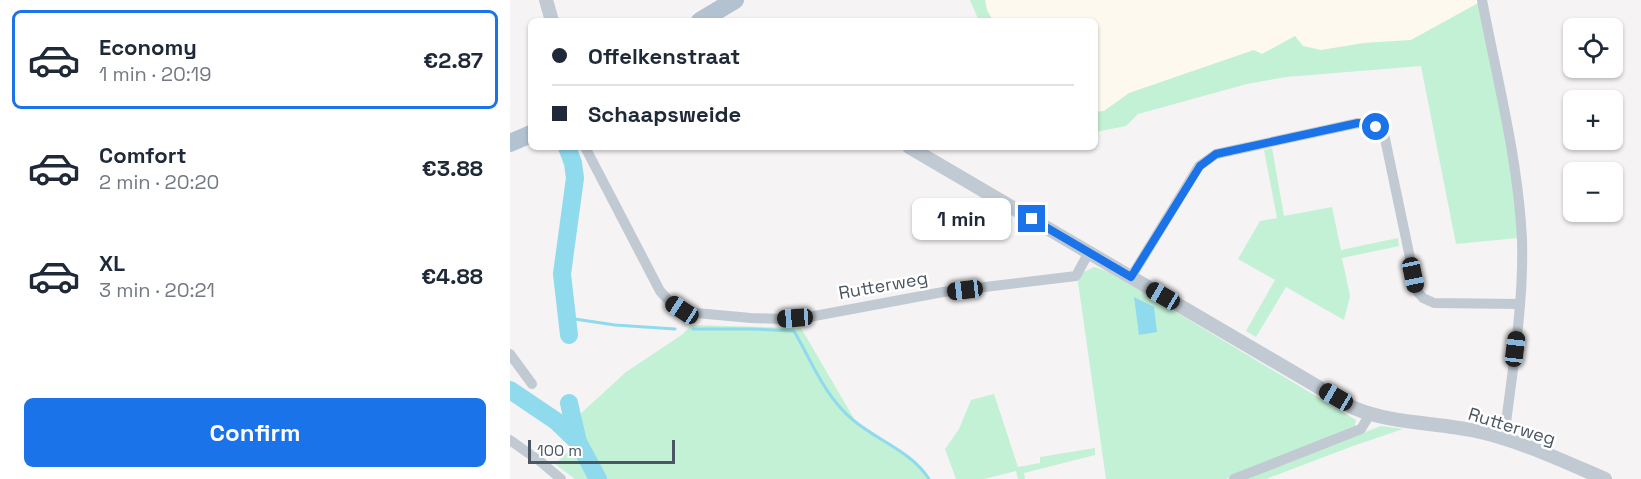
<!DOCTYPE html>
<meta charset="utf-8">
<style>
body{margin:0;font-family:"Space Grotesk",sans-serif;background:#f2f2f3;color:#1f2937;height:100vh;display:flex;flex-direction:column;font-size:22px;white-space:nowrap}
*{box-sizing:border-box;margin:0}
p{font-size:20px;color:#747a83}
.icon{flex:none;width:33px;height:33px;fill:none;stroke:currentColor;stroke-width:2;stroke-linecap:round;stroke-linejoin:round}
.map{position:relative;flex:1;overflow:hidden}
.sheet{display:flex;flex-direction:column;background:#fff;width:510px}
.sheet>*{flex:none}
.hud{position:absolute;left:18px;top:18px;width:570px;height:132px;border-radius:9px;box-shadow:0 2px 4px #0004;display:grid;align-content:center;height:132px;padding:0 24px;background:#fff}
.buttons{position:absolute;left:1053px;top:18px;display:grid;gap:12px}
.buttons a{display:grid;place-items:center;width:60px;height:60px;border-radius:9px;background:#fff;box-shadow:0 2px 4px #0004;font-size:30px}
.scale{position:absolute;left:18px;bottom:15px;width:147px;box-sizing:border-box;padding-left:6px;border:3px solid #4a5661;border-top:0;font-size:16px;line-height:21px;white-space:nowrap;color:#4a5661;-webkit-text-stroke:4px #fff;paint-order:stroke}
.end{position:absolute;width:27px;height:27px;margin:-14px;border:8px solid #1a73e8;background:#fff;box-shadow:0 0 0 3px #fff}
.from{border-radius:50%}
.bubble{position:absolute;height:42px;border-radius:9px;background:#fff;box-shadow:0 2px 4px #0004;font-size:20px;font-weight:700;line-height:42px;text-align:center}
.car{position:absolute;width:18px;height:36px;margin:-18px -9px;border-radius:8px;box-shadow:0 0 4px 2px #0007;background:linear-gradient(#222 24%,#8ab4d8 0 40%,#222 0 76%,#8ab4d8 0 86%,#222 0)}
.hud b{display:flex;align-items:center;gap:21px;height:57px;font-size:22px}
.hud b+b{border-top:2px solid #e0e1e3}
.hud i{width:15px;height:15px;background:#1f2937}
ul{padding:10px 0 0;list-style:none}
li{display:flex;align-items:center;gap:18px;height:99px;margin:0 12px 9px;padding:0 12px;border:3px solid transparent;border-radius:9px}
li div{flex:1}
li b{display:block;font-size:22px}
li em{font-style:normal;font-weight:700}
li.current{border-color:#1a73e8}
li>.icon{width:54px;height:54px;stroke-width:1.5}
.cta{display:flex;gap:12px;margin-top:auto;padding:12px 24px}
.cta a{flex:1;height:69px;border-radius:9px;background:#1a73e8;color:#fff;font-size:24px;font-weight:700;line-height:69px;text-align:center}
main{display:flex;flex:1;min-height:0}
.map>svg:first-child{display:block}
</style>
<main>
<section class="sheet">
<ul>
<li class="current"><svg class="icon" aria-label="car" viewBox="0 0 24 24"><path d="M5 17H2v-5l4-1 3-4h7l3 4 3 1v5h-3M9 17h6M6 11h13"/><circle cx="7" cy="17" r="2"/><circle cx="17" cy="17" r="2"/></svg><div><b>Economy</b><p>1 min · 20:19</p></div><em>€2.87</em></li>
<li><svg class="icon" aria-label="car" viewBox="0 0 24 24"><path d="M5 17H2v-5l4-1 3-4h7l3 4 3 1v5h-3M9 17h6M6 11h13"/><circle cx="7" cy="17" r="2"/><circle cx="17" cy="17" r="2"/></svg><div><b>Comfort</b><p>2 min · 20:20</p></div><em>€3.88</em></li>
<li><svg class="icon" aria-label="car" viewBox="0 0 24 24"><path d="M5 17H2v-5l4-1 3-4h7l3 4 3 1v5h-3M9 17h6M6 11h13"/><circle cx="7" cy="17" r="2"/><circle cx="17" cy="17" r="2"/></svg><div><b>XL</b><p>3 min · 20:21</p></div><em>€4.88</em></li>
</ul>
<div class="cta"><a>Confirm</a></div>
</section>
<div class="map">
<svg width="1131" height="479" viewBox="0 0 1131 479">
<rect width="100%" height="100%" fill="#f5f3f3"/>
<polygon fill="#fdf9ef" points="475,0 969,0 970,2 901,40 854,43 811,50 793,46 785,36 752,54 743,50 619,93 594,111 585,112 585,21 483,21 477,10"/>
<g fill="#c3f1d5">
<polygon points="460,0 475,0 477,10 483,21 469,21"/>
<polygon points="970,2 1006,188 1008,238 946,244 911,66 776,77 737,84 628,114 616,126 585,132 585,112 594,111 619,93 744,50 752,54 785,36 793,46 811,50 854,43 901,40"/>
<polygon points="762,148 774,216 822,207 831,250 888,238 889,246 832,258 840,296 834,320 776,287 746,337 736,331 765,280 728,259 750,221 767,218 754,150"/>
<polygon points="584,267 599,272 846,420 845,426 716,479 596,479 568,282 574,272"/>
<polygon points="181,325 291,328 346,422 404,461 418,479 94,479 76,441 67,417 116,372 173,334"/>
<polygon points="484,394 508,467 530,463 530,457 585,448 585,455 514,473 515,479 508,479 506,471 474,479 446,479 435,449 449,429 461,400"/>
<polygon points="871,426 893,429 843,446 756,479 730,479"/>
<polygon points="61,449 78,479 65,479 45,464"/>
</g>
<polygon fill="#90daee" points="624,297 644,307 647,332 629,335"/>
<g fill="none" stroke-linecap="round" stroke-linejoin="round">
<g stroke="#90daee" stroke-width="3">
<polyline points="58,318 105,325 165,329"/>
<path d="M 183,329 L 242,329 L 284,331 C 302,362 315,397 343,420 C 368,441 401,451 419,479"/>
</g>
<g stroke="#90daee" stroke-width="18">
<polyline points="57,147 63,163 65,178 52,274 59,335"/>
<polyline points="0,390 46,421 68,442 88,479"/>
<polyline points="59,403 68,442"/>
</g>
<g stroke="#c1cad2" stroke-width="10">
<path d="M 972,0 C 987,79 1008,158 1012,239 C 1014,305 1002,372 994,439"/>
<polyline points="75,147 150,291 161,303 175,312 241,318 272,319 299,317 433,292 566,276 579,252"/>
<polyline points="621,277 689,166 706,154 848,123 866,127 874,134 907,291 913,298 924,303 1010,304"/>
<polyline points="0,354 22,384"/>
<polyline points="0,440 31,462 51,479"/>
<polyline points="724,479 851,429 860,414"/>
</g>
<g stroke="#c1cad2" stroke-width="14">
<polyline points="36,0 42,21"/>
<path d="M 399,147 L 844,408 C 882,424 925,422 966,431 C 1011,441 1053,461 1095,479"/>
</g>
<g stroke="#b3c2d1" stroke-width="18">
<polyline points="190,21 225,0"/>
<polyline points="0,143 21,134"/>
</g>
</g>
<g fill="none" stroke-linecap="round" stroke-linejoin="round">
<polyline stroke="#1a73e8" stroke-width="8" points="522,219 621,277 690,166 706,154 848,123 866,127"/>
</g>
<g text-anchor="middle" dominant-baseline="central" stroke-width="5" stroke-linejoin="round" paint-order="stroke">
<g font-size="18" fill="#4a5661" stroke="#fff">
<text transform="translate(373 285) rotate(-10)">Rutterweg</text>
<text transform="translate(1002 426) rotate(17)">Rutterweg</text>
</g>
</g>
</svg>
<div class="buttons">
<a><svg class="icon" aria-label="locate" viewBox="0 0 24 24"><circle cx="12" cy="12" r="6"/><path d="M12 2v4M12 18v4M2 12h4M18 12h4"/></svg></a>
<a>+</a>
<a>−</a>
</div>
<div class="scale">100 m</div>
<i class="end from" style="left:866px;top:127px"></i>
<i class="end" style="left:522px;top:219px"></i>
<div class="bubble" style="left:402px;top:198px;width:99px">1 min</div>
<i class="car" style="left:903px;top:275px;rotate:168deg"></i>
<i class="car" style="left:455px;top:290px;rotate:263deg"></i>
<i class="car" style="left:653px;top:296px;rotate:300deg"></i>
<i class="car" style="left:172px;top:310px;rotate:303deg"></i>
<i class="car" style="left:285px;top:318px;rotate:266deg"></i>
<i class="car" style="left:1005px;top:349px;rotate:7deg"></i>
<i class="car" style="left:826px;top:397px;rotate:300deg"></i>
<div class="hud">
<b><i class="from"></i>Offelkenstraat</b>
<b><i></i>Schaapsweide</b>
</div>
</div>
</main>
